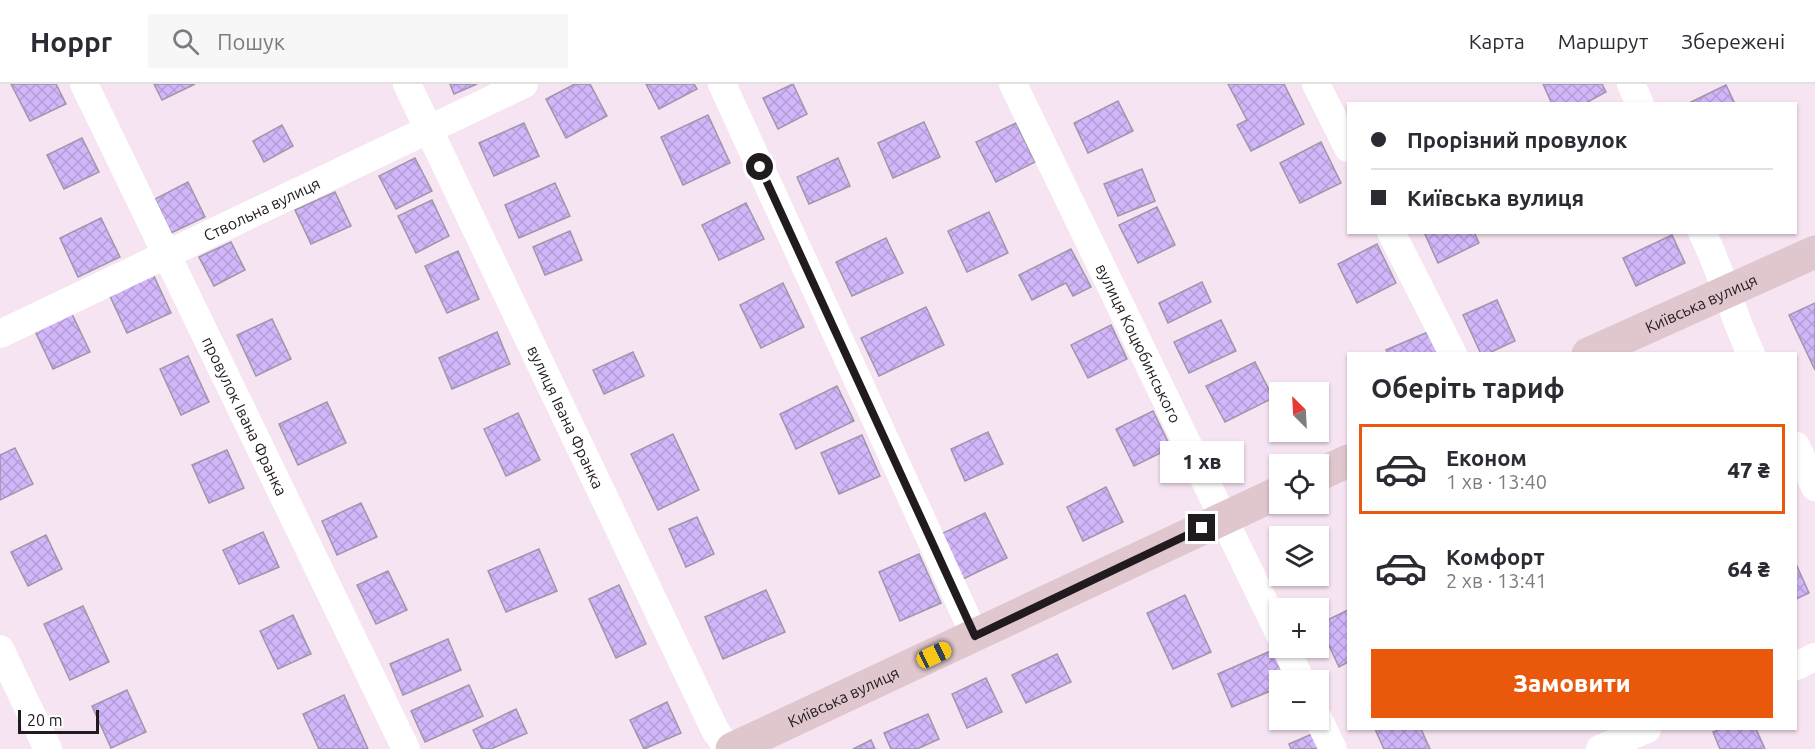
<!DOCTYPE html>
<html lang="uk">
<meta charset="utf-8">
<style>
body{margin:0;font-family:Ubuntu,sans-serif;background:#f7f7f7;color:#2b2b33;height:100vh;display:flex;flex-direction:column;font-size:22px;white-space:nowrap}
*{box-sizing:border-box;margin:0}
p{font-size:20px;color:#7c7c81}
.icon{flex:none;width:33px;height:33px;fill:none;stroke:currentColor;stroke-width:2;stroke-linecap:round;stroke-linejoin:round}
.map{position:relative;flex:1;overflow:hidden}
.sheet{position:absolute;left:1347px;top:268px;width:450px;height:378px;display:flex;flex-direction:column;background:#fff;border-radius:0px;box-shadow:0 2px 4px #0004}
.sheet>*{flex:none}
.guide{position:absolute;left:1347px;top:18px;width:450px;height:132px;border-radius:0px;box-shadow:0 2px 4px #0004;display:grid;align-content:center;height:132px;padding:0 24px;background:#fff}
.needle{width:39px;rotate:336deg}
.controls{position:absolute;left:1269px;top:298px;display:grid;gap:12px}
.controls a{display:grid;place-items:center;width:60px;height:60px;border-radius:0px;background:#fff;box-shadow:0 2px 4px #0004;font-size:30px}
.scale{position:absolute;left:18px;bottom:15px;width:81px;box-sizing:border-box;padding-left:6px;border:3px solid #211b20;border-top:0;font-size:16px;line-height:21px;white-space:nowrap;color:#211b20;-webkit-text-stroke:4px #fff;paint-order:stroke}
.end{position:absolute;width:27px;height:27px;margin:-14px;border:8px solid #211b20;background:#fff;box-shadow:0 0 0 3px #fff}
.from{border-radius:50%}
.bubble{position:absolute;height:42px;border-radius:0px;background:#fff;box-shadow:0 2px 4px #0004;font-size:20px;font-weight:800;line-height:42px;text-align:center}
.car{position:absolute;width:18px;height:36px;margin:-18px -9px;border-radius:8px;box-shadow:0 0 4px 2px #0007;background:linear-gradient(#f5c518 24%,#345 0 40%,#f5c518 0 76%,#345 0 86%,#f5c518 0)}
.guide b{display:flex;align-items:center;gap:21px;height:57px;font-size:22px}
.guide b+b{border-top:2px solid #e1e1e2}
.guide i{width:15px;height:15px;background:#2b2b33}
ul{padding:0;list-style:none}
li{display:flex;align-items:center;gap:18px;height:90px;margin:0 12px 9px;padding:0 12px;border:3px solid transparent;border-radius:0px}
li div{flex:1}
li b{display:block;font-size:22px}
li em{font-style:normal;font-weight:800}
li.on{border-color:#ea580c}
li>.icon{width:54px;height:54px;stroke-width:1.5}
h2{padding:0 24px;font-size:27px;line-height:72px}
.cta{display:flex;gap:12px;margin-top:auto;padding:12px 24px}
.cta a{flex:1;height:69px;border-radius:0px;background:#ea580c;color:#fff;font-size:24px;font-weight:800;line-height:69px;text-align:center}
header{display:flex;align-items:center;gap:36px;box-sizing:border-box;height:84px;padding:0 30px;background:#fff;border-bottom:2px solid #e1e1e2}
header strong{font-size:28px}
nav{display:flex;gap:33px;margin-inline-start:auto;font-size:21px}
.search{width:420px;height:54px;background:#f7f7f7;display:flex;align-items:center;gap:15px;box-sizing:border-box;padding:0 21px;border-radius:0px;color:#7c7c81;font-size:22px}
.map>svg:first-child{display:block}
</style>
<header>
<strong>Hoppr</strong>
<div class="search"><svg class="icon" aria-label="search" viewBox="0 0 24 24"><circle cx="10" cy="10" r="6"/><path d="M15 15l6 6"/></svg>Пошук</div>
<nav><a>Карта</a><a>Маршрут</a><a>Збережені</a></nav>
</header>
<div class="map">
<svg width="1815" height="665" viewBox="0 0 1815 665">
<defs>
<pattern id="building-cross-hatch" width="8" height="8" patternUnits="userSpaceOnUse" patternTransform="scale(1.5)"><rect width="8" height="8" fill="#d1b6fa"/><path d="M0 0l8 8M0 8l8-8" fill="none" stroke="#b39cd6"/></pattern>
</defs>
<rect width="100%" height="100%" fill="#f6e4f2"/>
<g fill="url(#building-cross-hatch)" stroke="#9d97a8" stroke-width="1.5">
<polygon points="11,0 56,0 66,20 30,37"/>
<polygon points="154,0 195,0 162,16"/>
<polygon points="450,0 477,0 454,10"/>
<polygon points="575,0 590,0 607,32 566,54 546,15"/>
<polygon points="646,0 694,0 697,5 659,25"/>
<polygon points="793,0 807,30 778,45 763,14"/>
<polygon points="1228,0 1284,0 1304,40 1251,67 1237,41 1247,36"/>
<polygon points="1543,0 1602,0 1606,8 1584,20 1552,20"/>
<polygon points="1726,1 1735,20 1687,20"/>
<polygon points="1118,17 1133,47 1088,69 1074,39"/>
<polygon points="708,31 730,79 683,101 661,53"/>
<polygon points="924,38 940,73 893,94 878,59"/>
<polygon points="524,39 539,72 494,92 479,59"/>
<polygon points="1016,39 1035,78 996,98 976,58"/>
<polygon points="282,41 293,62 264,78 253,57"/>
<polygon points="82,54 99,88 64,105 47,71"/>
<polygon points="1321,58 1341,99 1300,119 1280,79"/>
<polygon points="415,74 432,107 396,125 379,92"/>
<polygon points="838,74 850,102 809,120 797,93"/>
<polygon points="1142,85 1155,117 1118,132 1104,100"/>
<polygon points="188,98 205,133 171,149 155,115"/>
<polygon points="555,99 570,132 519,154 505,121"/>
<polygon points="335,108 351,142 311,160 295,126"/>
<polygon points="432,116 449,152 416,169 398,132"/>
<polygon points="746,119 764,155 719,176 702,141"/>
<polygon points="1157,123 1175,161 1138,179 1119,141"/>
<polygon points="989,128 1008,169 967,188 948,147"/>
<polygon points="101,134 120,173 78,193 60,154"/>
<polygon points="570,147 582,176 545,191 533,163"/>
<polygon points="1424,148 1474,148 1479,159 1438,179"/>
<polygon points="1672,151 1685,179 1636,202 1623,174"/>
<polygon points="886,154 903,189 852,212 836,178"/>
<polygon points="231,158 245,186 214,202 199,173"/>
<polygon points="1377,160 1396,199 1357,219 1338,180"/>
<polygon points="1071,165 1091,203 1073,212 1066,199 1032,216 1019,191"/>
<polygon points="458,167 479,215 447,229 425,182"/>
<polygon points="153,190 171,229 127,249 109,210"/>
<polygon points="1202,198 1211,218 1168,239 1159,219"/>
<polygon points="783,199 804,243 761,264 740,221"/>
<polygon points="1497,216 1515,257 1487,270 1481,270 1463,231"/>
<polygon points="1815,219 1815,286 1789,231"/>
<polygon points="926,223 944,261 879,292 861,254"/>
<polygon points="72,230 90,268 53,285 35,247"/>
<polygon points="272,235 291,275 256,292 237,251"/>
<polygon points="1221,236 1236,267 1189,289 1174,258"/>
<polygon points="1111,241 1127,275 1088,294 1071,261"/>
<polygon points="497,248 510,280 452,305 439,274"/>
<polygon points="1428,248 1438,270 1388,270 1386,266"/>
<polygon points="633,268 644,292 604,310 593,286"/>
<polygon points="188,272 209,318 181,331 160,285"/>
<polygon points="1255,278 1273,314 1225,338 1206,302"/>
<polygon points="837,302 854,337 796,365 780,330"/>
<polygon points="327,318 346,359 298,381 279,340"/>
<polygon points="1153,327 1171,364 1134,382 1116,345"/>
<polygon points="518,329 540,376 506,392 484,345"/>
<polygon points="988,348 1003,380 965,397 951,365"/>
<polygon points="673,350 699,406 658,426 631,370"/>
<polygon points="862,351 880,392 839,410 821,369"/>
<polygon points="15,364 33,400 0,416 0,371"/>
<polygon points="227,366 244,404 209,419 192,381"/>
<polygon points="1106,403 1123,438 1083,457 1067,423"/>
<polygon points="361,419 377,453 337,471 322,437"/>
<polygon points="985,429 1007,474 963,495 941,450"/>
<polygon points="697,433 714,470 686,483 669,445"/>
<polygon points="263,448 279,483 239,500 223,466"/>
<polygon points="46,451 62,485 28,502 11,468"/>
<polygon points="539,465 557,507 506,528 488,487"/>
<polygon points="919,470 941,519 900,537 879,488"/>
<polygon points="1796,480 1809,509 1796,515"/>
<polygon points="1318,483 1322,491 1300,501 1295,492 1318,492"/>
<polygon points="388,487 407,526 376,540 357,501"/>
<polygon points="619,501 646,560 616,574 589,515"/>
<polygon points="766,506 785,548 723,575 705,533"/>
<polygon points="1185,511 1211,568 1173,585 1147,529"/>
<polygon points="83,522 109,578 70,596 44,540"/>
<polygon points="1348,526 1348,578 1339,583 1319,540"/>
<polygon points="293,531 311,570 278,585 260,547"/>
<polygon points="448,555 461,586 403,611 390,580"/>
<polygon points="1273,566 1286,597 1280,597 1280,603 1232,623 1218,590"/>
<polygon points="1057,570 1071,598 1026,619 1012,591"/>
<polygon points="986,594 1002,628 967,644 952,610"/>
<polygon points="469,601 483,632 425,658 411,627"/>
<polygon points="127,606 146,648 111,664 92,622"/>
<polygon points="344,611 368,665 319,665 303,630"/>
<polygon points="667,618 681,649 644,665 630,636"/>
<polygon points="516,625 527,649 491,665 482,665 473,646"/>
<polygon points="928,630 939,655 917,665 891,665 884,649"/>
<polygon points="1375,645 1421,645 1430,665 1384,665"/>
<polygon points="1721,645 1756,645 1765,665 1720,665 1713,648"/>
<polygon points="1312,650 1318,665 1291,665 1289,660"/>
<polygon points="871,656 875,665 853,665"/>
</g>
<g fill="none" stroke-linecap="round" stroke-linejoin="round">
<g stroke="#fff" stroke-width="28">
<path id="s1" d="M 84,0 L 406,665"/>
<path id="s2" d="M 407,0 L 715,646 L 728,665"/>
<polyline points="722,0 975,552"/>
<path id="s3" d="M 1013,0 L 1280,551"/>
<polyline points="1316,0 1348,64"/>
<polyline points="1631,0 1640,20"/>
<polyline points="1391,148 1453,270"/>
<path d="M 1702,148 C 1722,188 1732,230 1751,270"/>
<path id="s4" d="M 0,250 L 524,0"/>
<polyline points="1796,362 1815,403"/>
<polyline points="1286,564 1301,597"/>
<polyline points="0,565 48,665"/>
<polyline points="1796,582 1815,573"/>
<polyline points="1318,634 1333,665"/>
<polyline points="1600,665 1647,645"/>
</g>
<g stroke="#e0c7cd" stroke-width="33">
<path id="s5" d="M 1588,270 L 1815,168"/>
<polyline points="1318,391 1348,377"/>
<path id="s6" d="M 732,665 L 1280,408"/>
</g>
</g>
<g fill="none" stroke-linecap="round" stroke-linejoin="round">
<polyline stroke="#211b20" stroke-width="8" points="760,83 975,552 1202,444"/>
</g>
<g text-anchor="middle" dominant-baseline="central" stroke-width="5" stroke-linejoin="round" paint-order="stroke">
<g font-size="16" fill="#211b20" stroke="#fff">
<text stroke="none"><textPath href="#s4" startOffset="290">Ствольна вулиця</textPath></text>
<text stroke="none"><textPath href="#s5" startOffset="124">Київська вулиця</textPath></text>
<text stroke="none"><textPath href="#s3" startOffset="288">вулиця Коцюбинського</textPath></text>
<text stroke="none"><textPath href="#s1" startOffset="369">провулок Івана Франка</textPath></text>
<text stroke="none"><textPath href="#s2" startOffset="369">вулиця Івана Франка</textPath></text>
<text stroke="none"><textPath href="#s6" startOffset="123">Київська вулиця</textPath></text>
</g>
</g>
</svg>
<div class="controls">
<a><svg class="needle" viewBox="-14 -14 28 28"><path d="M0-13l5 13h-10z" fill="#e53935"/><path d="M0 13l5-13h-10z" fill="#7c7c81"/></svg></a>
<a><svg class="icon" aria-label="locate" viewBox="0 0 24 24"><circle cx="12" cy="12" r="6"/><path d="M12 2v4M12 18v4M2 12h4M18 12h4"/></svg></a>
<a><svg class="icon" aria-label="layers" viewBox="0 0 24 24"><path d="M12 4l9 5-9 5-9-5zM3 14l9 5 9-5"/></svg></a>
<a>+</a>
<a>−</a>
</div>
<div class="scale">20 m</div>
<i class="end from" style="left:760px;top:83px"></i>
<i class="end" style="left:1202px;top:444px"></i>
<div class="bubble" style="left:1160px;top:357px;width:84px">1 хв</div>
<i class="car" style="left:934px;top:571px;rotate:65deg"></i>
<div class="guide">
<b><i class="from"></i>Прорізний провулок</b>
<b><i></i>Київська вулиця</b>
</div>
<section class="sheet">
<h2>Оберіть тариф</h2>
<ul>
<li class="on"><svg class="icon" aria-label="car" viewBox="0 0 24 24"><path d="M5 17H2v-5l4-1 3-4h7l3 4 3 1v5h-3M9 17h6M6 11h13"/><circle cx="7" cy="17" r="2"/><circle cx="17" cy="17" r="2"/></svg><div><b>Економ</b><p>1 хв · 13:40</p></div><em>47 ₴</em></li>
<li><svg class="icon" aria-label="car" viewBox="0 0 24 24"><path d="M5 17H2v-5l4-1 3-4h7l3 4 3 1v5h-3M9 17h6M6 11h13"/><circle cx="7" cy="17" r="2"/><circle cx="17" cy="17" r="2"/></svg><div><b>Комфорт</b><p>2 хв · 13:41</p></div><em>64 ₴</em></li>
</ul>
<div class="cta"><a>Замовити</a></div>
</section>
</div>
